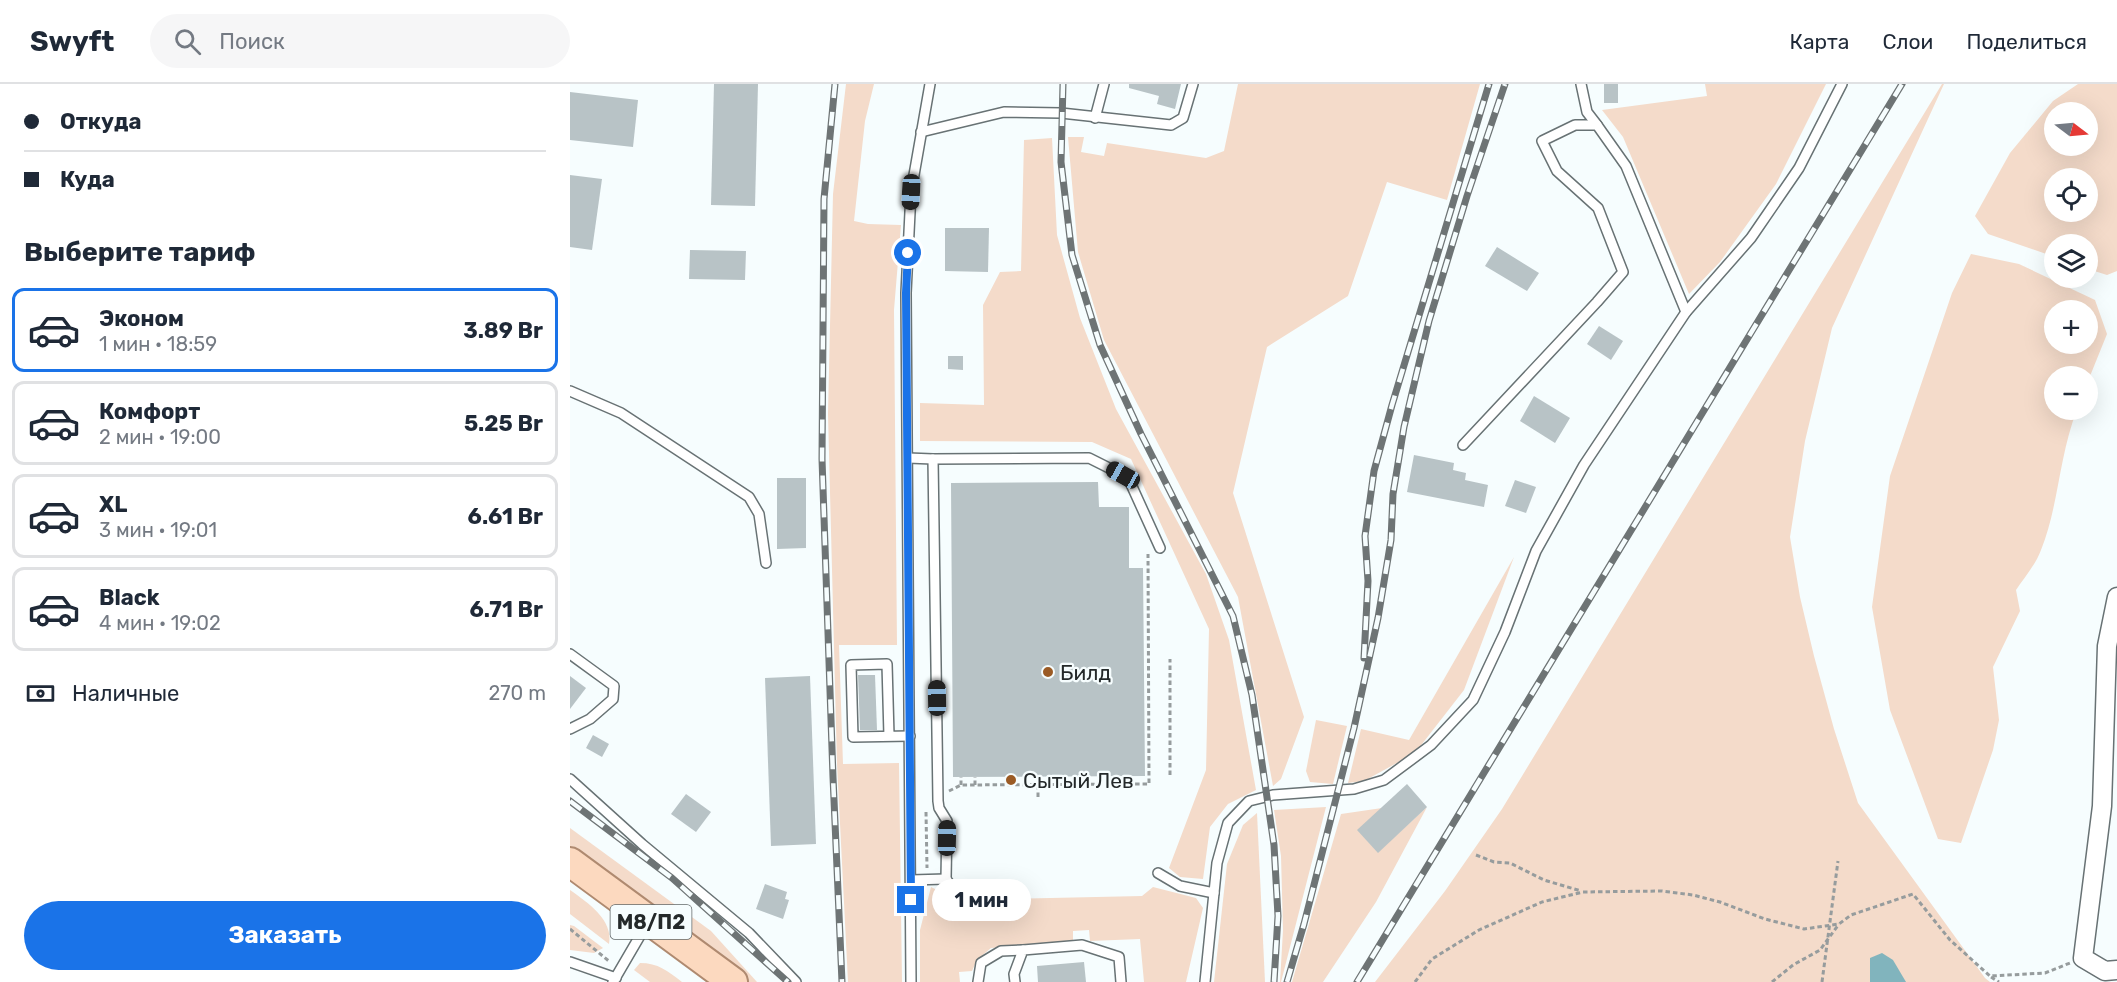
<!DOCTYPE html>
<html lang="ru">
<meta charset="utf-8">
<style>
body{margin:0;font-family:Rubik,sans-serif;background:#f6f6f7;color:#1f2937;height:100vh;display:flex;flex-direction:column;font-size:22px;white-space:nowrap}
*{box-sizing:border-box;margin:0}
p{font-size:20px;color:#747a83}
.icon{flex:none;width:33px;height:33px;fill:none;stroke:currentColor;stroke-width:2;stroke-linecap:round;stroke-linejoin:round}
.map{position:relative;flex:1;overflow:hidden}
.sheet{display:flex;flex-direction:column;background:#fff;width:570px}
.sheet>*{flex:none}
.top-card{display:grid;align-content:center;height:132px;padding:0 24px;background:#fff}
.needle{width:39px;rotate:106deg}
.tools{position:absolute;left:1474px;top:18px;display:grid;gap:12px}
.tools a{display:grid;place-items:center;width:54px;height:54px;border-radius:50%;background:#fff;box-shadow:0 6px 24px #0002;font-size:30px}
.end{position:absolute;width:27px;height:27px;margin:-14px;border:8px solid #1a73e8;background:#fff;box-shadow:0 0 0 3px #fff}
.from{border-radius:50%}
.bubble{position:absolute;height:42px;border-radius:21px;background:#fff;box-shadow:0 6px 24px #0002;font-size:20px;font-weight:700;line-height:42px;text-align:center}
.car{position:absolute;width:18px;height:36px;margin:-18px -9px;border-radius:8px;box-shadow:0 0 4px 2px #0007;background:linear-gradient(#222 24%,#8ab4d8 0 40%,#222 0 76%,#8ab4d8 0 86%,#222 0)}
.top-card b{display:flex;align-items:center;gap:21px;height:57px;font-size:22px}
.top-card b+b{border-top:2px solid #e0e1e3}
.top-card i{width:15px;height:15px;background:#1f2937}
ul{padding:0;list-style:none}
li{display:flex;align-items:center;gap:18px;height:84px;margin:0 12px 9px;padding:0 12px;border:3px solid #e0e1e3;border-radius:12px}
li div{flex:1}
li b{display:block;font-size:22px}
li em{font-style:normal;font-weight:700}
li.on{border-color:#1a73e8}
li>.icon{width:54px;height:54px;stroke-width:1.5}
h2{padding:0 24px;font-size:27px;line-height:72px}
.pay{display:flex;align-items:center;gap:15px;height:66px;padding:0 24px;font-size:22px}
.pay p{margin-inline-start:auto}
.cta{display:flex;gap:12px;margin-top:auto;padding:12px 24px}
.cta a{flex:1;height:69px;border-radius:36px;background:#1a73e8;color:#fff;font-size:24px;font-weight:700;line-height:69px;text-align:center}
header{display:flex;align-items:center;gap:36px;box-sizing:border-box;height:84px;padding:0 30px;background:#fff;border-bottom:2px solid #e0e1e3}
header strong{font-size:28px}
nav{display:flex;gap:33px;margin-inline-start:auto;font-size:21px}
.search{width:420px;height:54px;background:#f6f6f7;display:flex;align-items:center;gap:15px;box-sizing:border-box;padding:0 21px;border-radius:33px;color:#747a83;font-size:22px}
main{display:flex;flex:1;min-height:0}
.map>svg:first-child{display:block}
</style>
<header>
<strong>Swyft</strong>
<div class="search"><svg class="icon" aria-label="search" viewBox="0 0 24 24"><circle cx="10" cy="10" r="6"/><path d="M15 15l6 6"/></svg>Поиск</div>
<nav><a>Карта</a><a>Слои</a><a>Поделиться</a></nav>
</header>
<main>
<section class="sheet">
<div class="top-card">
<b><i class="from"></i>Откуда</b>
<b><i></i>Куда</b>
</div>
<h2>Выберите тариф</h2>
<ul>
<li class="on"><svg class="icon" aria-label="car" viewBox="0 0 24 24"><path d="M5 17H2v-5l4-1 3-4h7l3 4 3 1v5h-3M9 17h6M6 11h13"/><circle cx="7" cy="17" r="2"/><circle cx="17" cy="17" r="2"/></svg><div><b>Эконом</b><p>1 мин · 18:59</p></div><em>3.89 Br</em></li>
<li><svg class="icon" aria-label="car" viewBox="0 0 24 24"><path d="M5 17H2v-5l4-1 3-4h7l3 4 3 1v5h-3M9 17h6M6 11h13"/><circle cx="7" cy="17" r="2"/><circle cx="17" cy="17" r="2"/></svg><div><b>Комфорт</b><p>2 мин · 19:00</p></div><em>5.25 Br</em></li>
<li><svg class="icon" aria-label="car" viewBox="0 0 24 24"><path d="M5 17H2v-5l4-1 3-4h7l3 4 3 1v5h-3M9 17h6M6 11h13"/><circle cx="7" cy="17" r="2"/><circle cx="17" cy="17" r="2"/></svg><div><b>XL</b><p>3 мин · 19:01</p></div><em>6.61 Br</em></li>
<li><svg class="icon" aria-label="car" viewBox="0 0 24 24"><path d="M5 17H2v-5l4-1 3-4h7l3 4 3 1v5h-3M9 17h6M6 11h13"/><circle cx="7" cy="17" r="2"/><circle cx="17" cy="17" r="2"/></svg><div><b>Black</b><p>4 мин · 19:02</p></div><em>6.71 Br</em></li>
</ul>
<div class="pay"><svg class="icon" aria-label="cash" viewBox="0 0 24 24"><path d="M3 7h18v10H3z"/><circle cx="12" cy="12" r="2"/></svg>Наличные<p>270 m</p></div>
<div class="cta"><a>Заказать</a></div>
</section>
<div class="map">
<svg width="1547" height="898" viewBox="0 0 1547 898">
<rect width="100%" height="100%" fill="#f6fdfe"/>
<g fill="#f4dbca" fill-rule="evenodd">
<polygon points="276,0 304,0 295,37 284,137 298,140 331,141 324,226 327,561 269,561 273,680 329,679 332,898 278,898 267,680 258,330 263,110"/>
<polygon points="668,0 910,0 877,116 817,98 778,212 697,263 663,409 734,633 711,695 703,702 668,513 534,256 508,168 498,53 514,53 511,68 534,72 537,59 636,74 654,67"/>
<polygon points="1135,0 1256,0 1206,100 1150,178 1119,210 1053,53 1032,26 1137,12"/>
<polygon points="1372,0 1374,0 1262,244 1235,357 1220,453 1230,513 1244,572 1264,645 1288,719 1415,894 1420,898 805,898 875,807 932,725"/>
<path d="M 1508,0 L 1547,0 L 1547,187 L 1537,191 L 1518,185 L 1518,160 L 1485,160 L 1485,173 L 1418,150 L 1405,132 L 1440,69 L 1483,17 ZM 1485,28 L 1518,28 L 1518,62 L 1485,62 ZM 1485,94 L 1518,94 L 1518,128 L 1485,128 Z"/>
<polygon points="482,54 487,151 510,234 546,325 636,490 659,556 686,706 658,720 640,743 633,795 610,793 599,784 636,686 639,545 561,375 522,358 350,357 350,319 414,321 413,221 430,188 451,187 454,56"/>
<path d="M 1401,170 L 1449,180 L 1525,216 L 1537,250 L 1518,297 L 1518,292 L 1485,292 L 1485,326 L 1507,326 C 1489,371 1489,421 1471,466 C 1466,480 1454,494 1446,506 L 1450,527 L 1423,583 L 1429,636 L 1423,666 L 1391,759 L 1368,755 L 1320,626 L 1302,523 L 1320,392 L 1382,209 ZM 1485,226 L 1518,226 L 1518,260 L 1485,260 Z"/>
<polygon points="944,473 894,606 845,669 794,697 778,699 791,645 839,656"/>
<polygon points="746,636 777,642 763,700 740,698 736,687"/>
<polygon points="756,723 711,898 710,898 713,846 711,772 704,726"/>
<polygon points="857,723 806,818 753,898 722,898 771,730 812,724 808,768"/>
<polygon points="687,729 695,898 644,898 657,780 673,741"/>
<polygon points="0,744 141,847 187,898 177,898 0,766"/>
<polygon points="361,803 367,806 368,816 384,816 572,812 583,803 626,814 633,824 616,898 574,898 570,855 520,857 519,846 503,847 503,859 421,864 407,876 402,887 389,888 390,898 350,898 350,846"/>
<path d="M 0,806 C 17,818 44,836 39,860 L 0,830 Z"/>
<polygon points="0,841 4,842 33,864 24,869 0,866"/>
<path d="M 70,879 C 88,879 98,887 112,898 L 80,898 L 64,886 Z"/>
</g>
<polygon fill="#81b4bd" points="1312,869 1323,876 1336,898 1300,898 1300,874"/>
<g fill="#b8c3c6">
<polygon points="144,0 188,0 185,122 141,121"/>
<polygon points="559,0 611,0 605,25 587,20 589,12 559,4"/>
<rect x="1034" y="0" width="14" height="19"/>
<polygon points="0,8 68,16 63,63 0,56"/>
<polygon points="0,91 32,95 22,166 0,163"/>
<polygon points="375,144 419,144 418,188 375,187"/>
<polygon points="927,163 969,189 957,207 915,182"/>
<polygon points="120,166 176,167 175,196 119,195"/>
<polygon points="1029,242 1053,257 1041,276 1017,260"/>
<polygon points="378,272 393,272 393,286 378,285"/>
<polygon points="964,312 1000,334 985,359 950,337"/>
<polygon points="844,371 884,379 883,386 896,389 895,396 918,401 914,423 837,408"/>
<polygon points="207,394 236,394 236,464 207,465"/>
<polygon points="945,396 966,403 956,429 935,422"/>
<polygon points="528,398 529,423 559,423 559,484 573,484 575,692 383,693 381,399"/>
<polygon points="288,591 305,591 307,646 290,646"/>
<polygon points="0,592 16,604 0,625"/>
<polygon points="240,592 246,760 201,762 195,594"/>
<polygon points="23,651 39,660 32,673 16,664"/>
<polygon points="837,700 857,723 808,769 787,746"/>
<polygon points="116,710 141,728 126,748 101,730"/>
<polygon points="195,800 217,808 215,815 219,816 213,835 186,825"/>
<polygon points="514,878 516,898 468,898 467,882"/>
</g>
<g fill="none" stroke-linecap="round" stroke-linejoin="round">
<defs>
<g id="lane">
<polyline points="1011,0 1017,28 1027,41"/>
<polyline points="525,34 534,0"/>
<polyline points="351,48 434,28 491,29 601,41 613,34 623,0"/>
<polyline points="0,307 51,329 179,413 189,430 196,479"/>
<polyline points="893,361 1027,218 1053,188 1028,124 987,87 972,57 1005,41 1027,41 1056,82 1116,228"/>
<polyline points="338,374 363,375"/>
<polyline points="0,570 44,602 43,615 20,635 0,645"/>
<polyline points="319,652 317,580 281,581 283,653 340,652"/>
<polyline points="0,695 72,760 179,849 226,898"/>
<polyline points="588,789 610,802 644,809"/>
<polyline points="376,795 377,737 369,724 368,717 363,375 519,374 553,391 560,398 590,464"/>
<polyline points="341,796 376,795 382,803 389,805"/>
<polyline points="0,878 46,894"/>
<polyline points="43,898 78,838"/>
<polyline points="341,898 336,209 341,108 360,0"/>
<polyline points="408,898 411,879 431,867 453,866"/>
<polyline points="445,898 444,890 453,866 512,861 549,873 551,898"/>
<polyline points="635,898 647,779 658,739 679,717 703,711 784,705 814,696 861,661 903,616 935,548 966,467 1014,381 1116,228 1181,154 1229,84 1272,0"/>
</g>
<polyline id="street" points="1547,513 1537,562 1532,722 1513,874 1535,887 1547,886"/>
<polyline id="primary" points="0,778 163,898"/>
</defs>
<use href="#lane" stroke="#687274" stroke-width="12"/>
<use href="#street" stroke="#687274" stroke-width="21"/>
<use href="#primary" stroke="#af8a70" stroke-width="32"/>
<g stroke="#969c9d" stroke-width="3" stroke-dasharray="4.5 3" stroke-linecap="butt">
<polyline points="600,691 600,575"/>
<polyline points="391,701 391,693"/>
<polyline points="405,701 405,693"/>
<polyline points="468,701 468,714"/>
<polyline points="379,707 391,701 579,700 578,470"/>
<polyline points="356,728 357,784"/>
<polyline points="906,771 924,778 940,779 974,796 1011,807"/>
<polyline points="0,845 40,878"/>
<polyline points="1421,893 1429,898"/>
<polyline points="845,898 862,875 909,846 972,818 1013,808 1092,807 1123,811 1150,818 1195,835 1234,845 1269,840 1281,831 1343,810 1380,856 1420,892 1475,889 1500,879"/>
<polyline points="1202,898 1223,881 1250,866 1269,840"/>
<polyline points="1252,898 1268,777"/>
</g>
<use href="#lane" stroke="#fff" stroke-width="9"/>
<use href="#street" stroke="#fff" stroke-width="18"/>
<use href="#primary" stroke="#fcd9bf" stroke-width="28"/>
<defs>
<g id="rail">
<polyline points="265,0 254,115 252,375 263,693 272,898"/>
<polyline points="493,0 491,78 502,171 530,261 571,350 663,532 682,611 704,761 708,832 704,898"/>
<polyline points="794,574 798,497 795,452 804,387 822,321 919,0"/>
<polyline points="0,717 102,794 218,898"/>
<polyline points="717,898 734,840 784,644 808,534 821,456 823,410 834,343 859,237 897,112 935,0"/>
<polyline points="787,898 1332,0"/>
</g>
</defs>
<use href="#rail" stroke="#6e7475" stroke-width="7"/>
<use href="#rail" stroke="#f6fdfe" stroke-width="4.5" stroke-dasharray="14" stroke-linecap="butt"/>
</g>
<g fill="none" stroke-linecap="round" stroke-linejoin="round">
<polyline stroke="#1a73e8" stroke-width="8" points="338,169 336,209 341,816"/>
</g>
<g fill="#9b5b25" stroke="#f6fdfe" stroke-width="2">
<circle cx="478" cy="588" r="6"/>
<circle cx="441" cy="696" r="6"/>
</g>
<g text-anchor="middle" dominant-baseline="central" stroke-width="4.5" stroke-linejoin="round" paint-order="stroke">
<rect fill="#f6fdfe" stroke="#63696a" stroke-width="1.5" x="40.5" y="821" width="81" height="34" rx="4.5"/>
<g font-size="20" font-weight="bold" fill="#24292a">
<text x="81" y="838">М8/П2</text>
</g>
<g font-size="21" fill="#24292a" stroke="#f6fdfe" text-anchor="start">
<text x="490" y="588">Билд</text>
<text x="453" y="696">Сытый Лев</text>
</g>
</g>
</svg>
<div class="tools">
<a><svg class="needle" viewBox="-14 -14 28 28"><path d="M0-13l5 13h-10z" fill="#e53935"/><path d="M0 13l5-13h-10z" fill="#747a83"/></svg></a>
<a><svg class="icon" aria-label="locate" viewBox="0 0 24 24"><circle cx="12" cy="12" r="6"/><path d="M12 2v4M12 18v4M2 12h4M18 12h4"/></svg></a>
<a><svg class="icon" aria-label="layers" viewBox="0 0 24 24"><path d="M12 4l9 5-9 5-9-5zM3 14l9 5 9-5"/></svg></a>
<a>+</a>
<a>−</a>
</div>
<i class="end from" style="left:338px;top:169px"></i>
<i class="end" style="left:341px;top:816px"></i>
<div class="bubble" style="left:362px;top:795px;width:99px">1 мин</div>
<i class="car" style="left:341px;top:108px;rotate:183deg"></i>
<i class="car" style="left:553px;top:391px;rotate:299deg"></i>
<i class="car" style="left:367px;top:614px;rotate:359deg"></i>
<i class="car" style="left:377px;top:754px;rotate:1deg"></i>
</div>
</main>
